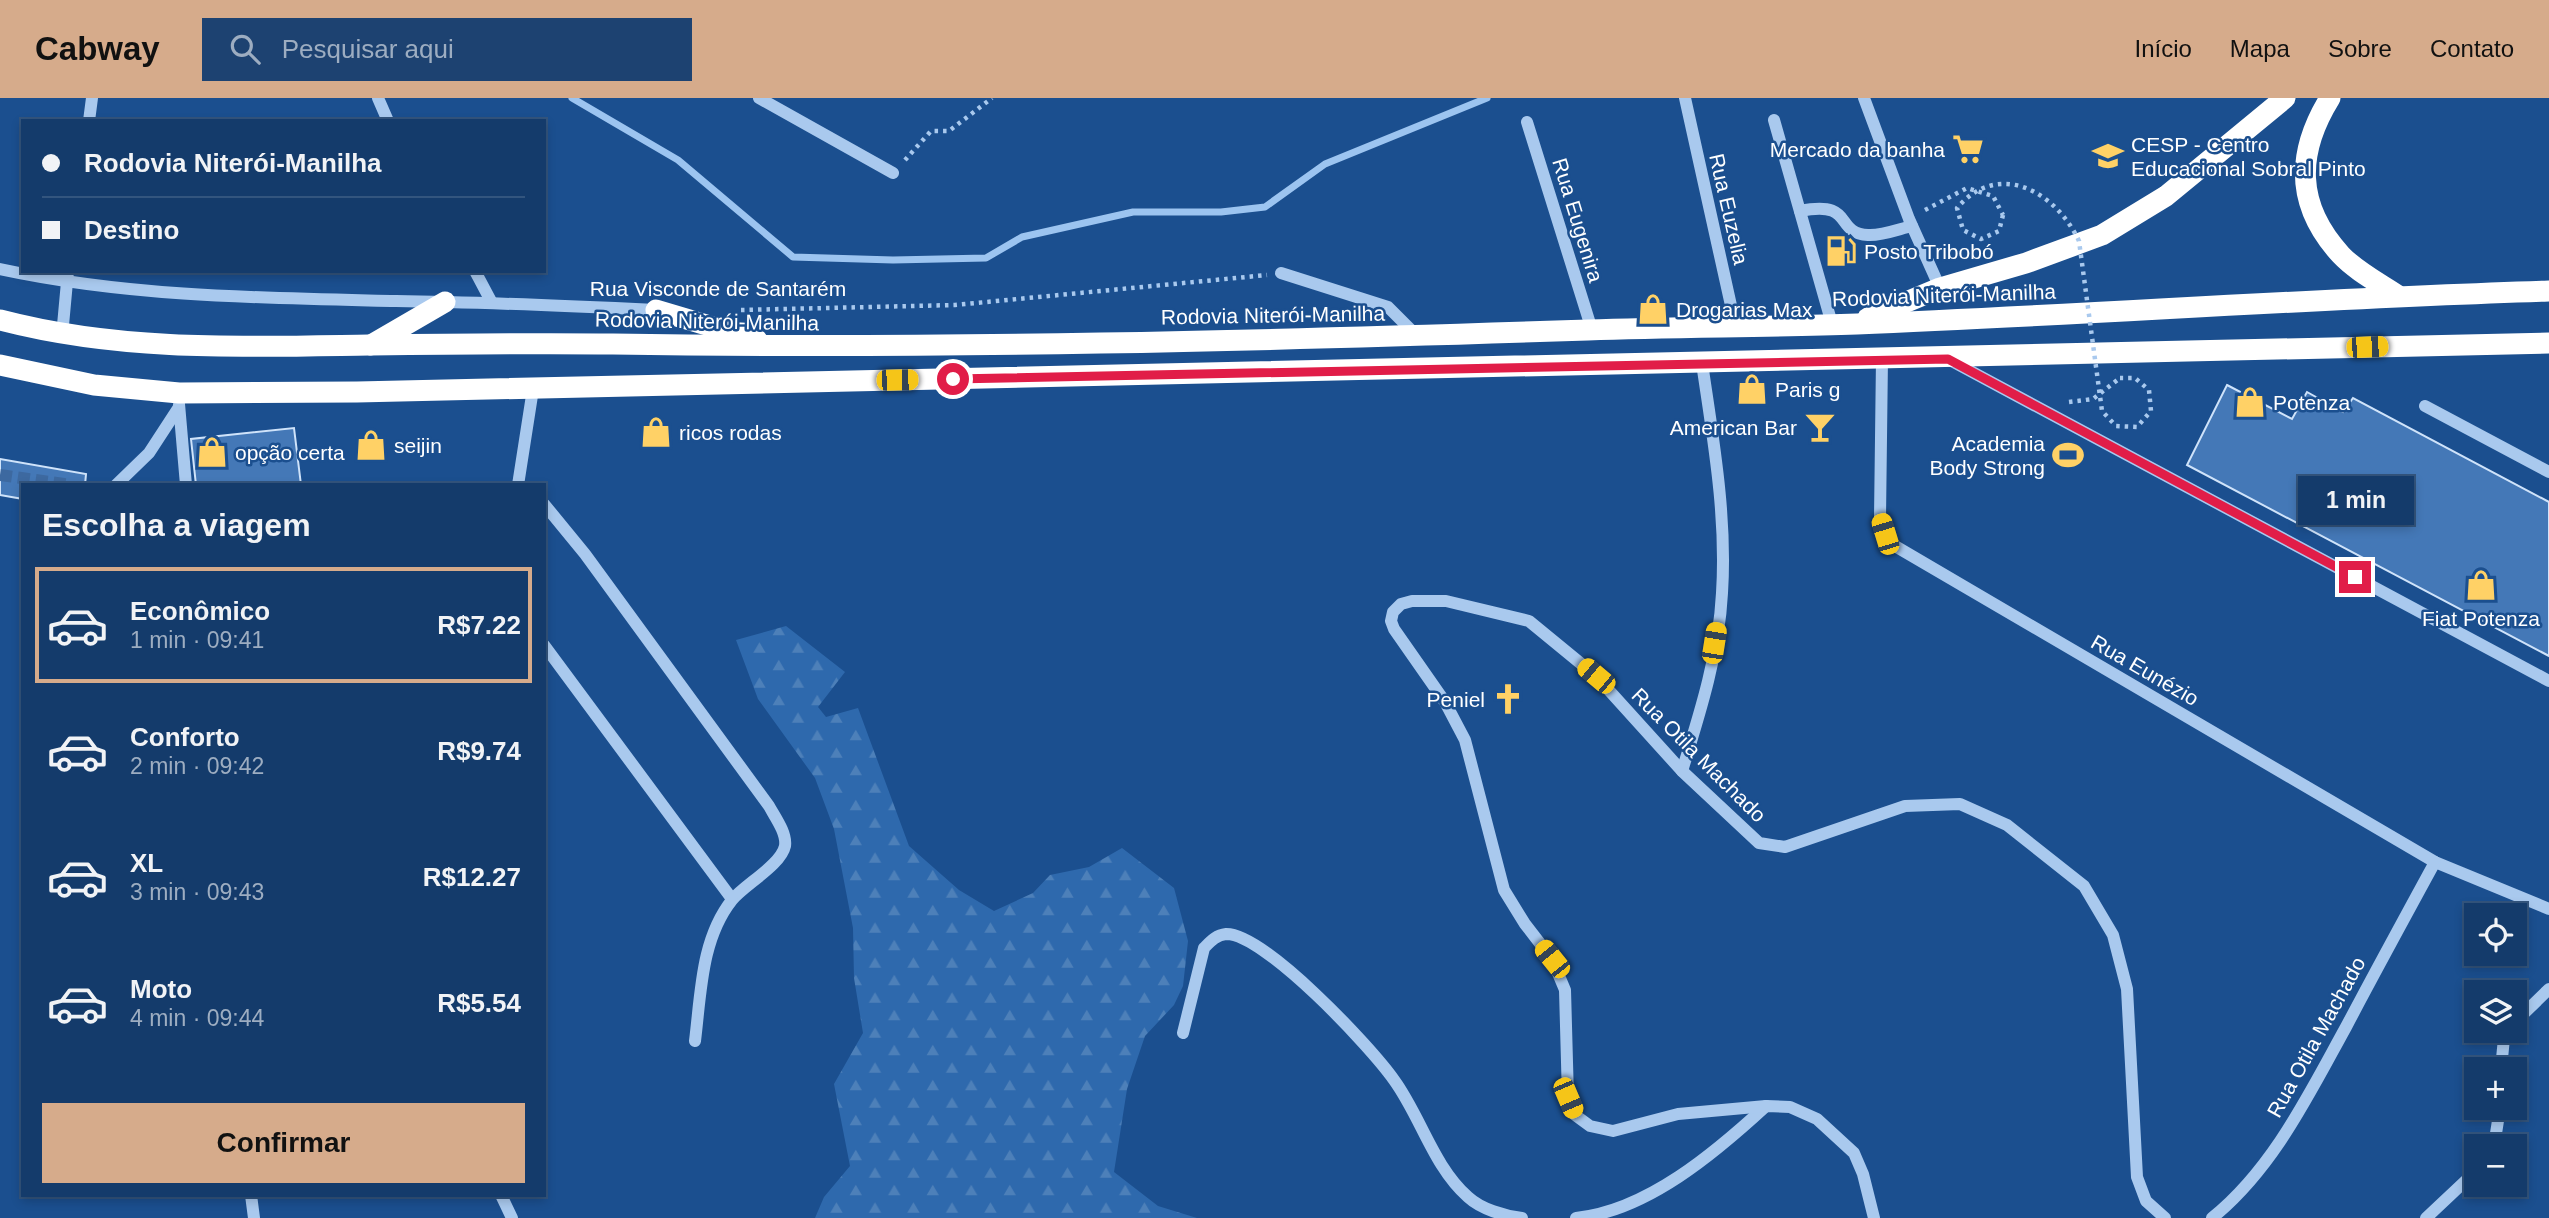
<!DOCTYPE html>
<html lang="pt">
<meta charset="utf-8">
<style>
body{margin:0;font-family:Helvetica,sans-serif;background:#1d4271;color:#f1f3f6;height:100vh;display:flex;flex-direction:column;font-size:26px;white-space:nowrap}
*{box-sizing:border-box;margin:0}
p{font-size:23px;color:#9dadc1}
.icon{flex:none;width:38px;height:38px;fill:none;stroke:currentColor;stroke-width:2;stroke-linecap:round;stroke-linejoin:round}
.map{position:relative;flex:1;overflow:hidden}
.side{position:absolute;left:21px;top:385px;width:525px;height:714px;display:flex;flex-direction:column;background:#143b6b;border-radius:0px;box-shadow:0 4px 10px #0003,0 0 0 2px #33557e}
.side>*{flex:none}
.guide{position:absolute;left:21px;top:21px;width:525px;height:154px;border-radius:0px;box-shadow:0 4px 10px #0003,0 0 0 2px #33557e;display:grid;align-content:center;height:154px;padding:0 21px;background:#143b6b}
.buttons{position:absolute;left:2464px;top:805px;display:grid;gap:14px}
.buttons a{display:grid;place-items:center;width:63px;height:63px;border-radius:0px;background:#143b6b;box-shadow:0 4px 10px #0003,0 0 0 2px #33557e;font-size:35px}
.end{position:absolute;width:32px;height:32px;margin:-16px;border:9px solid #e11d48;background:#fff;box-shadow:0 0 0 4px #fff}
.from{border-radius:50%}
.bubble{position:absolute;height:49px;border-radius:0px;background:#143b6b;box-shadow:0 4px 10px #0003,0 0 0 2px #33557e;font-size:23px;font-weight:700;line-height:49px;text-align:center}
.car{position:absolute;width:21px;height:42px;margin:-21px -10px;border-radius:9px;box-shadow:0 0 5px 2px #0007;background:linear-gradient(#f5c518 24%,#345 0 40%,#f5c518 0 76%,#345 0 86%,#f5c518 0)}
.guide b{display:flex;align-items:center;gap:24px;height:66px;font-size:26px}
.guide b+b{border-top:2px solid #33557e}
.guide i{width:18px;height:18px;background:#f1f3f6}
ul{padding:0;list-style:none}
li{display:flex;align-items:center;gap:21px;height:116px;margin:0 14px 10px;padding:0 7px;border:4px solid transparent;border-radius:0px}
li div{flex:1}
li b{display:block;font-size:26px}
li em{font-style:normal;font-weight:700}
li.on{border-color:#d6ab8b}
li>.icon{width:63px;height:63px;stroke-width:1.5}
h2{padding:0 21px;font-size:32px;line-height:84px}
.cta{display:flex;gap:14px;margin-top:auto;padding:14px 21px}
.cta a{flex:1;height:80px;border-radius:0px;background:#d6ab8b;color:#111;font-size:28px;font-weight:700;line-height:80px;text-align:center}
header{display:flex;align-items:center;gap:42px;box-sizing:border-box;height:98px;padding:0 35px;background:#d6ab8b;color:#111}
header strong{font-size:33px}
nav{display:flex;gap:38px;margin-inline-start:auto;font-size:24px}
.search{width:490px;height:63px;background:#1d4271;display:flex;align-items:center;gap:18px;box-sizing:border-box;padding:0 24px;border-radius:0px;color:#9dadc1;font-size:26px}
.map>svg:first-child{display:block}
</style>
<header>
<strong>Cabway</strong>
<div class="search"><svg class="icon" aria-label="search" viewBox="0 0 24 24"><circle cx="10" cy="10" r="6"/><path d="M15 15l6 6"/></svg>Pesquisar aqui</div>
<nav><a>Início</a><a>Mapa</a><a>Sobre</a><a>Contato</a></nav>
</header>
<div class="map">
<svg width="2549" height="1120" viewBox="0 0 2549 1120">
<defs>
<pattern id="forest-firs" width="22" height="20" patternUnits="userSpaceOnUse" patternTransform="scale(1.75)"><rect width="22" height="20" fill="#2e69ad"/><path d="M5 1l3.5 6h-7zM16 11l3.5 6h-7z" fill="#4d80b9"/></pattern>
</defs>
<rect width="100%" height="100%" fill="#1b4f8f"/>
<polygon fill="url(#forest-firs)" points="786,528 845,574 818,609 826,619 858,610 909,748 959,792 994,813 1033,795 1050,777 1089,769 1122,750 1174,790 1188,843 1183,888 1174,907 1145,938 1127,991 1114,1074 1158,1108 1197,1120 815,1120 824,1099 850,1068 834,986 863,935 854,880 853,830 834,731 815,680 758,601 736,542"/>
<g fill="none" stroke-linecap="round" stroke-linejoin="round">
<polyline stroke="#9cc4f0" stroke-width="7" points="572,0 678,62 793,159 893,162 986,160 1022,139 1133,114 1221,114 1265,109 1325,66 1487,0"/>
</g>
<g fill="#4478b7" stroke="#cfe3fa" stroke-width="2">
<polygon points="2227,287 2292,321 2307,294 2343,314 2353,300 2549,404 2549,558 2187,367"/>
<polygon points="294,330 301,387 196,387 191,341"/>
<polygon points="0,361 86,376 85,387 23,387 23,401 0,397"/>
</g>
<g fill="none" stroke-linecap="round" stroke-linejoin="round">
<polyline stroke="#3d69a0" stroke-width="12" stroke-dasharray="12 6" stroke-linecap="butt" points="0,377 71,387"/>
<g stroke="#a9c9ee" stroke-width="4.5" stroke-dasharray="3.5 5" stroke-linecap="butt">
<polyline points="905,62 931,33 949,33 992,0"/>
<polyline points="1925,112 1967,90 1993,98 2003,117"/>
<polyline points="741,212 955,207 1267,177"/>
<polyline points="2069,304 2093,301 2120,280"/>
</g>
<g stroke="#a9c9ee" stroke-width="12">
<polyline points="378,0 388,23"/>
<polyline points="759,0 893,75"/>
<polyline points="1685,0 1736,230"/>
<polyline points="1864,0 1909,121 1940,190"/>
<polyline points="1774,22 1832,226"/>
<polyline points="89,23 92,0"/>
<polyline points="1527,24 1592,232"/>
<path d="M 1800,113 C 1856,102 1833,135 1868,137 C 1881,138 1899,131 1912,128"/>
<path d="M 0,171 C 130,199 264,200 396,203 C 483,204 570,208 656,212"/>
<polyline points="475,173 492,205"/>
<polyline points="1281,175 1388,209 1417,238"/>
<polyline points="62,238 68,173"/>
<polyline points="1882,260 1880,420 1885,436 1895,448 2435,764 2549,811"/>
<polyline points="1948,261 2549,583"/>
<polyline points="179,306 186,387"/>
<polyline points="2425,308 2549,374"/>
<polyline points="116,387 149,355 179,309"/>
<polyline points="518,387 533,291"/>
<path d="M 544,406 L 585,456 L 769,708 C 775,719 787,735 785,748 C 781,767 744,787 732,802 C 701,841 701,895 695,943"/>
<polyline points="544,547 732,801"/>
<path d="M 1682,673 C 1700,615 1719,555 1722,495 C 1727,417 1713,341 1702,265"/>
<polyline points="2515,924 2549,891"/>
<path d="M 1183,935 L 1204,850 C 1210,844 1216,837 1226,836 C 1264,835 1371,949 1394,982 C 1421,1019 1433,1068 1468,1099 C 1481,1111 1504,1118 1522,1120"/>
<polyline points="2501,971 2504,940 2509,933"/>
<polyline points="2494,1048 2500,1010"/>
<polyline points="251,1097 254,1120"/>
<polyline points="501,1097 512,1120"/>
<path d="M 1576,1120 C 1647,1113 1716,1054 1766,1008"/>
<polyline points="1874,1120 1863,1076 1854,1055 1817,1021 1790,1009 1766,1008 1678,1016 1613,1033 1590,1028 1575,1017 1568,1000 1565,892 1552,861 1525,826 1504,792 1465,642 1445,604 1394,531 1391,523 1393,514 1401,506 1412,503 1446,503 1529,523 1596,578 1682,673 1759,745 1785,749 1905,708 1960,706 2007,727 2084,788 2113,837 2127,891 2137,1079 2146,1103 2165,1120"/>
<path d="M 2212,1120 C 2273,1071 2309,996 2346,929 C 2375,874 2405,819 2435,764"/>
<polyline points="2426,1120 2476,1073"/>
</g>
<g stroke="#fff" stroke-width="21">
<path d="M 2330,0 C 2296,55 2295,107 2341,157 C 2356,173 2379,185 2397,197"/>
<polyline points="656,212 757,242"/>
<polyline points="1868,220 1940,190 2026,165 2102,137 2166,98 2285,0"/>
<path d="M 0,222 C 122,254 245,249 369,247 C 451,246 532,245 613,246 C 938,251 1263,243 1588,232 C 1678,229 1767,229 1857,226 C 2088,217 2318,200 2549,193"/>
<polyline points="371,247 445,204"/>
<polyline points="0,267 94,287 179,295 357,294 2549,245"/>
</g>
<path stroke="#a9c9ee" stroke-width="4.5" stroke-dasharray="3.5 5" stroke-linecap="butt" d="M 2003,117 L 1999,133 L 1981,141 L 1963,132 L 1957,110 C 1999,61 2056,94 2079,143 L 2102,313 L 2116,328 L 2137,329 L 2151,313 L 2149,292 L 2135,280 L 2120,280"/>
</g>
<g fill="none" stroke-linecap="round" stroke-linejoin="round">
<polyline stroke="#e11d48" stroke-width="9" points="953,281 1948,261 2355,479"/>
</g>
<defs>
<symbol id="supermarket-bare" viewBox="-9 -9 18 18"><path d="M-6-5.5h2.5l.6 2H6L4.5 2H-2.5L-4.4-4H-6ZM-1.5 3.2a1.3 1.3 0 1 0 .1 0ZM3 3.2a1.3 1.3 0 1 0 .1 0Z" fill="#ffd166" stroke="#1b4f8f" stroke-width="2.5" paint-order="stroke"/></symbol>
<symbol id="school-bare" viewBox="-9 -9 18 18"><path d="M0-5L7-2L0 1L-7-2ZM-4 1L0 2.5L4 1V4Q0 6-4 4Z" fill="#ffd166" stroke="#1b4f8f" stroke-width="2.5" paint-order="stroke"/></symbol>
<symbol id="fuel-bare" viewBox="-9 -9 18 18"><path d="M-5.5-6h7V0h2V4h1.3V-2.5L3-4.5l.8-.8L6-3V5H2.5V1h-1V6h-7ZM-4.2-4.7v3.2H.2V-4.7Z" fill="#ffd166" stroke="#1b4f8f" stroke-width="2.5" paint-order="stroke"/></symbol>
<symbol id="shop-bare" viewBox="-9 -9 18 18"><path d="M-5-2.5h2.3a2.7 3.5 0 0 1 5.4 0H5L5.5 6h-11ZM-1.5-2.5h3a1.5 2.3 0 0 0-3 0Z" fill="#ffd166" stroke="#1b4f8f" stroke-width="2.5" paint-order="stroke"/></symbol>
<symbol id="bar-bare" viewBox="-9 -9 18 18"><path d="M-6-5H6L.8 .8V4.5H3.5V6h-7V4.5H-.8V.8Z" fill="#ffd166" stroke="#1b4f8f" stroke-width="2.5" paint-order="stroke"/></symbol>
<symbol id="stadium-bare" viewBox="-9 -9 18 18"><path d="M0-5a6.5 5 0 1 0 0 10a6.5 5 0 1 0 0-10ZM-3.5-1.8h7v3.6h-7Z" fill="#ffd166" stroke="#1b4f8f" stroke-width="2.5" paint-order="stroke"/></symbol>
<symbol id="church-bare" viewBox="-9 -9 18 18"><path d="M-1.2-6h2.4v3.5h3.3v2.4h-3.3V6h-2.4V-.1h-3.3v-2.4h3.3Z" fill="#ffd166" stroke="#1b4f8f" stroke-width="2.5" paint-order="stroke"/></symbol>
</defs>
<g fill-rule="evenodd">
<use href="#supermarket-bare" x="1946" y="29" width="44" height="44"/>
<use href="#school-bare" x="2086" y="36" width="44" height="44"/>
<use href="#fuel-bare" x="1819" y="131" width="44" height="44"/>
<use href="#shop-bare" x="1631" y="189" width="44" height="44"/>
<use href="#shop-bare" x="1730" y="269" width="44" height="44"/>
<use href="#shop-bare" x="2228" y="282" width="44" height="44"/>
<use href="#bar-bare" x="1798" y="307" width="44" height="44"/>
<use href="#shop-bare" x="634" y="312" width="44" height="44"/>
<use href="#shop-bare" x="349" y="325" width="44" height="44"/>
<use href="#shop-bare" x="190" y="332" width="44" height="44"/>
<use href="#stadium-bare" x="2046" y="335" width="44" height="44"/>
<use href="#shop-bare" x="2459" y="465" width="44" height="44"/>
<use href="#church-bare" x="1486" y="579" width="44" height="44"/>
</g>
<g text-anchor="middle" dominant-baseline="central" stroke-width="5" stroke-linejoin="round" paint-order="stroke">
<g font-size="21" fill="#fff" stroke="#1b4f8f" text-anchor="start">
<text x="2131" y="46">CESP - Centro<tspan x="2131" dy="24">Educacional Sobral Pinto</tspan></text>
<text x="1945" y="51" text-anchor="end">Mercado da banha</text>
<text x="1864" y="153">Posto Tribobó</text>
<text x="1676" y="211">Drogarias Max</text>
<text x="1775" y="291">Paris g</text>
<text x="2273" y="304">Potenza</text>
<text x="1797" y="329" text-anchor="end">American Bar</text>
<text x="679" y="334">ricos rodas</text>
<text x="2045" y="345" text-anchor="end">Academia<tspan x="2045" dy="24">Body Strong</tspan></text>
<text x="394" y="347">seijin</text>
<text x="235" y="354">opção certa</text>
<text x="2481" y="520" text-anchor="middle">Fiat Potenza</text>
<text x="1485" y="601" text-anchor="end">Peniel</text>
</g>
<g font-size="21" fill="#fff" stroke="#1b4f8f">
<text transform="translate(1729 111) rotate(77)">Rua Euzelia</text>
<text transform="translate(1578 122) rotate(73)">Rua Eugenira</text>
<text x="718" y="190">Rua Visconde de Santarém</text>
<text transform="translate(1944 197) rotate(-2)">Rodovia Niterói-Manilha</text>
<text transform="translate(1273 217) rotate(-1)">Rodovia Niterói-Manilha</text>
<text transform="translate(707 223) rotate(1)">Rodovia Niterói-Manilha</text>
<text transform="translate(2145 572) rotate(30)">Rua Eunézio</text>
<text transform="translate(1699 657) rotate(45)">Rua Otila Machado</text>
<text transform="translate(2316 939) rotate(-61)">Rua Otila Machado</text>
</g>
</g>
</svg>
<div class="buttons">
<a><svg class="icon" aria-label="locate" viewBox="0 0 24 24"><circle cx="12" cy="12" r="6"/><path d="M12 2v4M12 18v4M2 12h4M18 12h4"/></svg></a>
<a><svg class="icon" aria-label="layers" viewBox="0 0 24 24"><path d="M12 4l9 5-9 5-9-5zM3 14l9 5 9-5"/></svg></a>
<a>+</a>
<a>−</a>
</div>
<i class="end from" style="left:953px;top:281px"></i>
<i class="end" style="left:2355px;top:479px"></i>
<div class="bubble" style="left:2298px;top:378px;width:116px">1 min</div>
<i class="car" style="left:2367px;top:249px;rotate:88deg"></i>
<i class="car" style="left:897px;top:282px;rotate:89deg"></i>
<i class="car" style="left:1885px;top:436px;rotate:343deg"></i>
<i class="car" style="left:1714px;top:545px;rotate:9deg"></i>
<i class="car" style="left:1596px;top:578px;rotate:310deg"></i>
<i class="car" style="left:1552px;top:861px;rotate:321deg"></i>
<i class="car" style="left:1568px;top:1000px;rotate:157deg"></i>
<div class="guide">
<b><i class="from"></i>Rodovia Niterói-Manilha</b>
<b><i></i>Destino</b>
</div>
<section class="side">
<h2>Escolha a viagem</h2>
<ul>
<li class="on"><svg class="icon" aria-label="car" viewBox="0 0 24 24"><path d="M5 17H2v-5l4-1 3-4h7l3 4 3 1v5h-3M9 17h6M6 11h13"/><circle cx="7" cy="17" r="2"/><circle cx="17" cy="17" r="2"/></svg><div><b>Econômico</b><p>1 min · 09:41</p></div><em>R$7.22</em></li>
<li><svg class="icon" aria-label="car" viewBox="0 0 24 24"><path d="M5 17H2v-5l4-1 3-4h7l3 4 3 1v5h-3M9 17h6M6 11h13"/><circle cx="7" cy="17" r="2"/><circle cx="17" cy="17" r="2"/></svg><div><b>Conforto</b><p>2 min · 09:42</p></div><em>R$9.74</em></li>
<li><svg class="icon" aria-label="car" viewBox="0 0 24 24"><path d="M5 17H2v-5l4-1 3-4h7l3 4 3 1v5h-3M9 17h6M6 11h13"/><circle cx="7" cy="17" r="2"/><circle cx="17" cy="17" r="2"/></svg><div><b>XL</b><p>3 min · 09:43</p></div><em>R$12.27</em></li>
<li><svg class="icon" aria-label="car" viewBox="0 0 24 24"><path d="M5 17H2v-5l4-1 3-4h7l3 4 3 1v5h-3M9 17h6M6 11h13"/><circle cx="7" cy="17" r="2"/><circle cx="17" cy="17" r="2"/></svg><div><b>Moto</b><p>4 min · 09:44</p></div><em>R$5.54</em></li>
</ul>
<div class="cta"><a>Confirmar</a></div>
</section>
</div>
